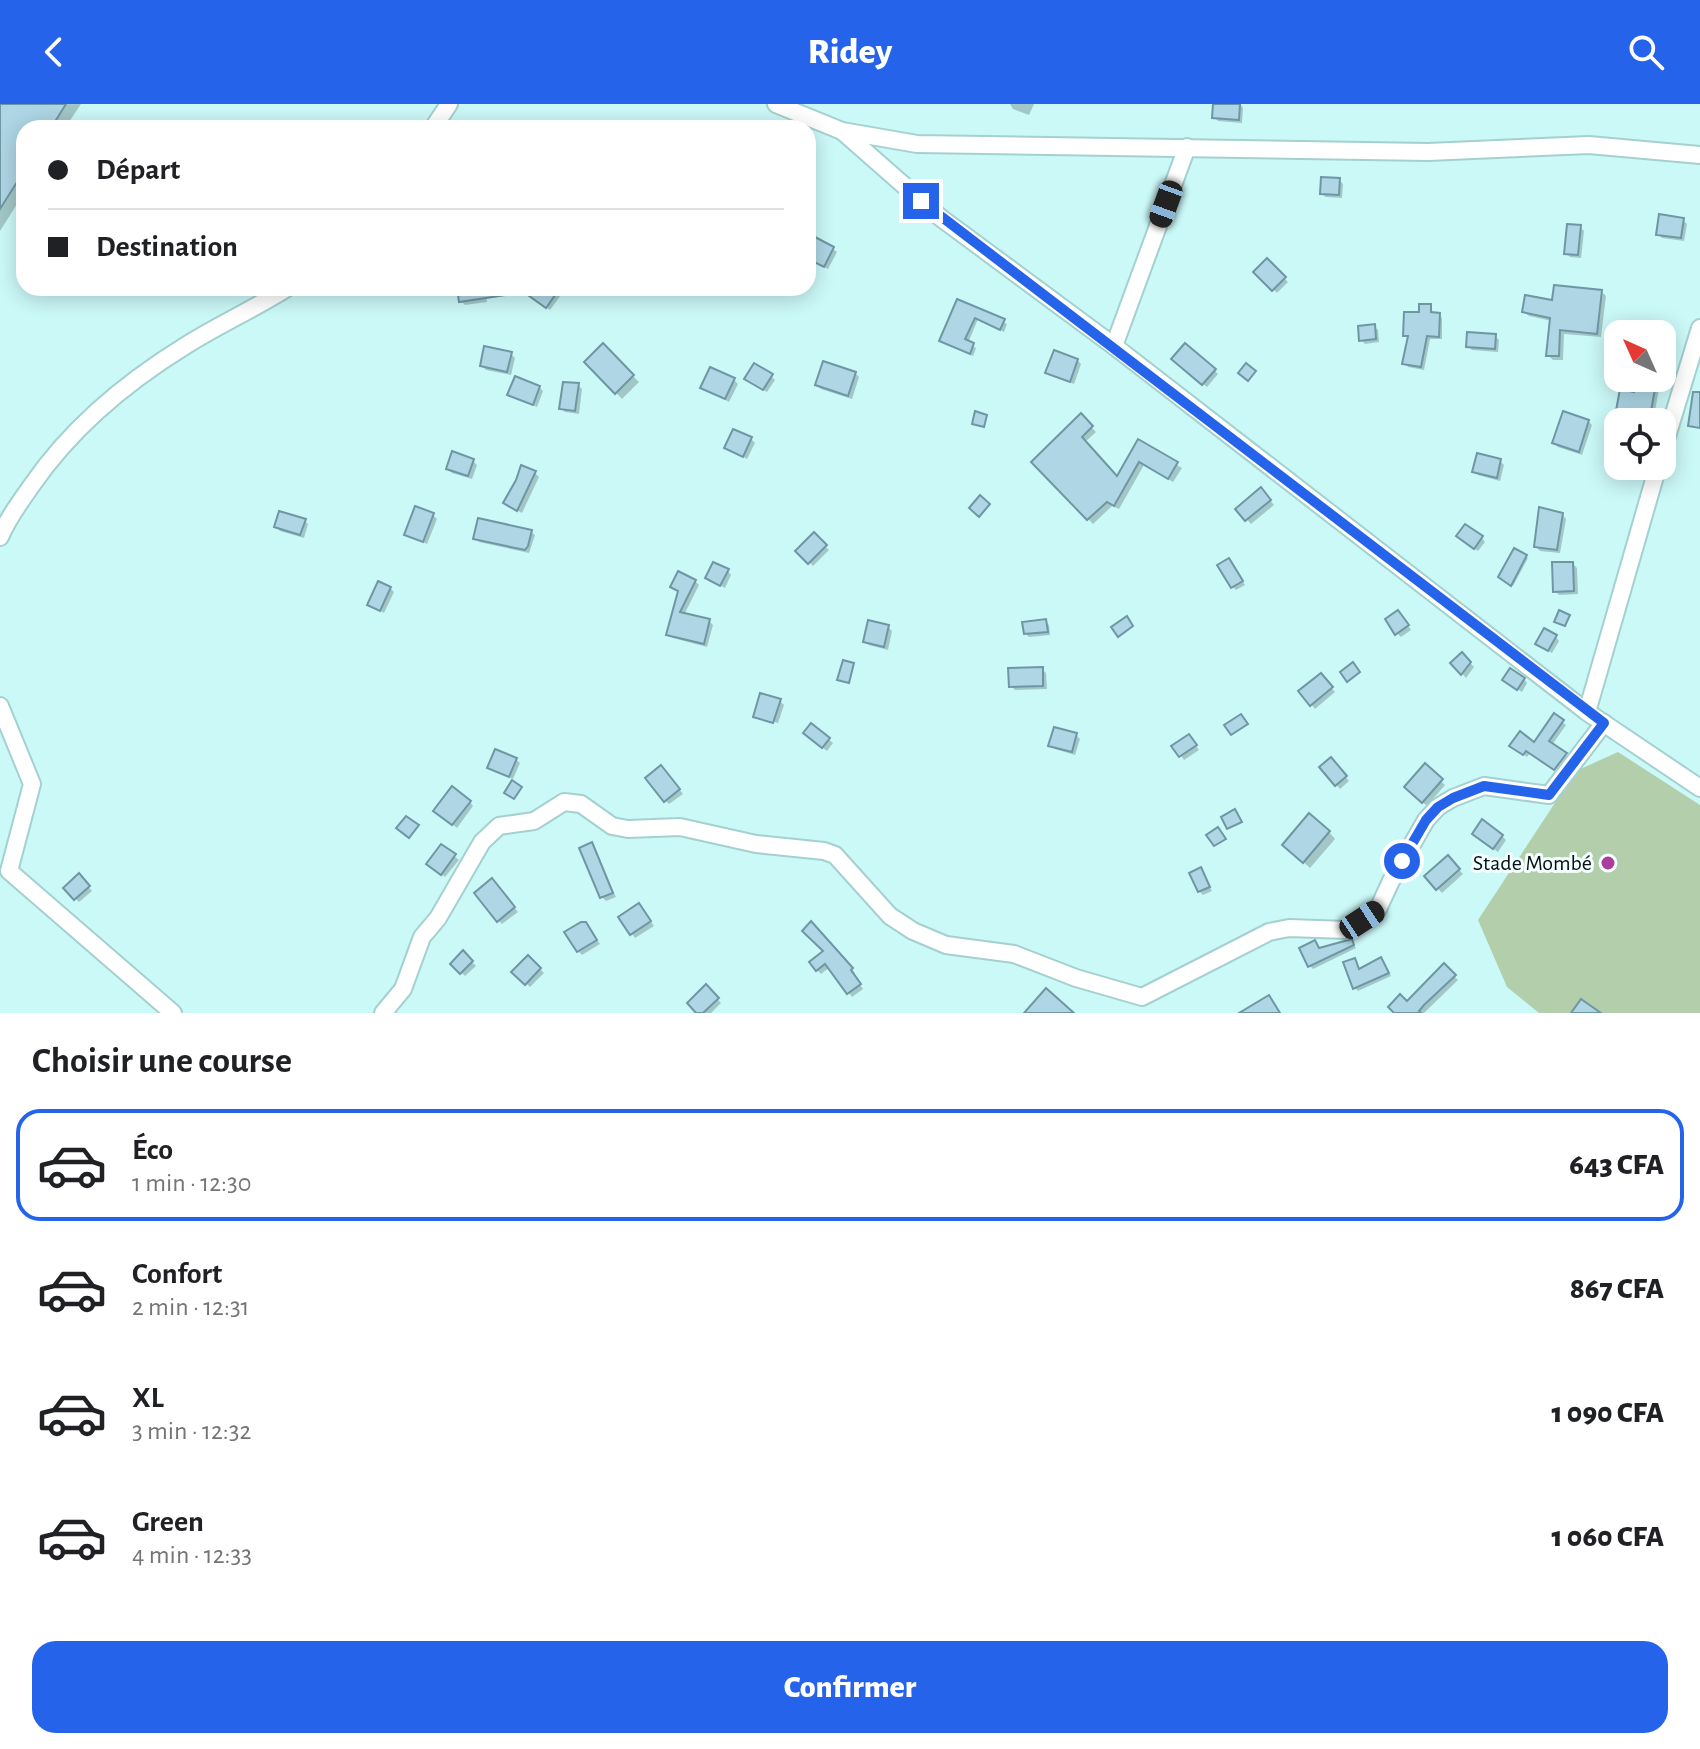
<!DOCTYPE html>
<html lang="fr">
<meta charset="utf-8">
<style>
body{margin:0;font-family:"Alegreya Sans",sans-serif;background:#f2f2f2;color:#202124;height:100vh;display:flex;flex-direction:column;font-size:30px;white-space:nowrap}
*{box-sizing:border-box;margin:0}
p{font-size:26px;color:#757577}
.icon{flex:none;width:44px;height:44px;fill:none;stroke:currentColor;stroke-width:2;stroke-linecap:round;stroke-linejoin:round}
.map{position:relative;height:909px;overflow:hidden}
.sheet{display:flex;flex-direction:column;background:#fff;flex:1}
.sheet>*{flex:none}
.hud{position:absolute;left:16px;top:16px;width:800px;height:176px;border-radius:24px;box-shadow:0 4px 20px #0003;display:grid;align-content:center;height:176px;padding:0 32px;background:#fff}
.needle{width:52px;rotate:315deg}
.fabs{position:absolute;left:1604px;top:216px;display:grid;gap:16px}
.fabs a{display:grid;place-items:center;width:72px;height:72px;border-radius:16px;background:#fff;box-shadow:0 4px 20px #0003;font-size:40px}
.end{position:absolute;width:36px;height:36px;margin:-18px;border:10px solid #2563eb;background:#fff;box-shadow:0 0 0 4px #fff}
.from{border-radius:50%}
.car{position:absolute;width:24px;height:48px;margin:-24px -12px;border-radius:10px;box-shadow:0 0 6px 2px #0007;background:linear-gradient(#222 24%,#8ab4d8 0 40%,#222 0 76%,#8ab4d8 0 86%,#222 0)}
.hud b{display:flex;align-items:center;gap:28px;height:76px;font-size:30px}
.hud b+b{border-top:2px solid #e0e0e0}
.hud i{width:20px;height:20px;background:#202124}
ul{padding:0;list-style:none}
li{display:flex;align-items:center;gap:24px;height:112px;margin:0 16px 12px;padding:0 16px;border:4px solid transparent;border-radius:24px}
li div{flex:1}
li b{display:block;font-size:30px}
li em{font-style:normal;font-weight:800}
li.current{border-color:#2563eb}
li>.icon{width:72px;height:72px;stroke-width:1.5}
h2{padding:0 32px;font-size:36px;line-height:96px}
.cta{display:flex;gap:16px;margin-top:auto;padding:16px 32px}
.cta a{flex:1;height:92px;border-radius:24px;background:#2563eb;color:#fff;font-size:32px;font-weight:800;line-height:92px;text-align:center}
header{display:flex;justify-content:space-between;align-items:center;height:104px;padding:0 32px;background:#2563eb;color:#fff;font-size:36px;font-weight:800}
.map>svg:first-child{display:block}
</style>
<header><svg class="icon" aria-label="back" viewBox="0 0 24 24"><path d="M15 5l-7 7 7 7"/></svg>Ridey<svg class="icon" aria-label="search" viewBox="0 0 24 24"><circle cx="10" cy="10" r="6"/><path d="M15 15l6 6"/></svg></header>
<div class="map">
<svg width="1700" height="909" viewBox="0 0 1700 909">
<rect width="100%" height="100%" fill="#cbf9f8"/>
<polygon fill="#b3ceaa" points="1618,648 1700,701 1700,909 1539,909 1507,883 1478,816 1576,667"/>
<g fill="#0003">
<polygon points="0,0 81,0 65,24 24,24 24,89 0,127"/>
<polygon points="1010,0 1034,0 1029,11 1013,5"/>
<polygon points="1215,0 1240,0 1243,4 1242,19 1218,17 1214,13"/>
<polygon points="1339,76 1343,80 1342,94 1326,93 1322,90"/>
<polygon points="1683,116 1687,120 1684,137 1662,134 1658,130"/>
<polygon points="1580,123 1584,127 1581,154 1570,153 1566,149"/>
<polygon points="833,145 837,148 828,165 808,154"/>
<polygon points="1267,157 1288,178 1277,189 1256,168"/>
<polygon points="459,184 485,184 487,198 465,201 461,197"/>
<polygon points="526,184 566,184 550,206 528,190"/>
<polygon points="1601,187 1606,192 1601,233 1564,230 1563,256 1553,256 1548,251 1552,217 1529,212 1524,208"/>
<polygon points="958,198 1007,220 1004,228 978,215 968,239 976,244 973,252 941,237"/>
<polygon points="1430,202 1434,210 1442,214 1442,235 1430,235 1424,266 1408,263 1405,259 1409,235 1405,231 1421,210"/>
<polygon points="1374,222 1378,226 1379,238 1365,240 1361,236"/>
<polygon points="1495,232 1499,236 1498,248 1472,246 1468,242"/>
<polygon points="603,242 639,278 622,295 587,258"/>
<polygon points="511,250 515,254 511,271 486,266 482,262"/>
<polygon points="1174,255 1214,266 1218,270 1207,283"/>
<polygon points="1077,256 1081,260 1074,280 1048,269"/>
<polygon points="855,269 859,273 852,295 821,285 817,281"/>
<polygon points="771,272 775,276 767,288 751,279"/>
<polygon points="1639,274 1661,274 1653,318 1621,315 1617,311 1635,290"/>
<polygon points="734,276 738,280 729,298 703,284"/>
<polygon points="578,281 582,285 579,310 565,308 561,304"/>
<polygon points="539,283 543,287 537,303 509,290"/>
<polygon points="1081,312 1096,328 1085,338 1118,375 1139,338 1182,364 1173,378 1144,361 1119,405 1112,402 1093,420 1034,358"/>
<polygon points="1588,317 1592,321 1582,351 1558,343 1554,339"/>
<polygon points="751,335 755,339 747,355 727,344"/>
<polygon points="473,357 477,361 472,375 452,369 448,365"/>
<polygon points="1500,357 1504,361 1500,377 1478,371 1474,367"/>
<polygon points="535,369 539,373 522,409 505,399"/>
<polygon points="1261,386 1274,401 1251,420 1238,405"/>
<polygon points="1562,410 1566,415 1560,449 1540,447 1536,443"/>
<polygon points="433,411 437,415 427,440 407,430"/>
<polygon points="304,416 308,420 304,434 280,427 276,423"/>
<polygon points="531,428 535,431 529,449 479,438 475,434"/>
<polygon points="814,431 829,446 813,462 798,447"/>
<polygon points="1482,434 1485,438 1478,447 1462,436"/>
<polygon points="1514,447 1528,454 1513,482 1500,473"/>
<polygon points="1232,460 1245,481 1236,486 1232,482"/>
<polygon points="1573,460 1577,464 1578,490 1559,491 1555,487"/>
<polygon points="728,467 731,471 725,484 712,477"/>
<polygon points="695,477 699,481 684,511 709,517 713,521 707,543 673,534 669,530 679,488 672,483"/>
<polygon points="390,484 394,488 384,509 369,500"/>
<polygon points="1402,512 1411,526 1401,533 1397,529"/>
<polygon points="1045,517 1049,521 1050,531 1029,533 1025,529"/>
<polygon points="888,523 892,527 888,546 869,541 865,537"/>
<polygon points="1556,533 1559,537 1552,549 1541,543"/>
<polygon points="1462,550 1474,563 1466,574 1453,559"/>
<polygon points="1042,565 1046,569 1047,585 1015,586 1011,582"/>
<polygon points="1320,571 1335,588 1315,605 1301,588"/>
<polygon points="1524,575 1527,579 1522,588 1509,580"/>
<polygon points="780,597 784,601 778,619 755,612"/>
<polygon points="1562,618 1566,621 1552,641 1569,654 1559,668 1530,649 1527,653 1516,645 1535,641"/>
<polygon points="811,621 833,639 827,647 809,633"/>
<polygon points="1076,631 1080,635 1075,651 1055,645 1051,641"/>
<polygon points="1192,636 1199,646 1184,656 1174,642"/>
<polygon points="516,656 520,659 513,675 489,663"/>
<polygon points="1331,656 1349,677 1340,685 1322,663"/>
<polygon points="1425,662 1445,681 1427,702 1406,683"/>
<polygon points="665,667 683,690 669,700 665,696"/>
<polygon points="470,698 473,702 457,724 440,710"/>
<polygon points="1329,728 1335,735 1310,764 1291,747"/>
<polygon points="1502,732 1506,736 1498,748 1478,734"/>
<polygon points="592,741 616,793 606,797 602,793"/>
<polygon points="442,742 459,756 445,773 433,764"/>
<polygon points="1448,754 1463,770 1442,789 1427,773"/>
<polygon points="1200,766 1212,787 1203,791 1199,787"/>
<polygon points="79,772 92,787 79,798 66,784"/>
<polygon points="496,781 518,808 502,820 498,816"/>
<polygon points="642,805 654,822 635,834 621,814"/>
<polygon points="585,820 600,840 582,851 578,847"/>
<polygon points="811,820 855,869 853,871 863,885 852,893 830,863 821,870 817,866 826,847"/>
<polygon points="1351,838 1356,844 1313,865 1309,861 1315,839 1320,846"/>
<polygon points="463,849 476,862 465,872 453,860"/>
<polygon points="528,853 544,869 530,883 514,868"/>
<polygon points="1381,855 1391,872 1358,887 1355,884 1354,856 1360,866"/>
<polygon points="1444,862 1458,876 1424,909 1397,909"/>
<polygon points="706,883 721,899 711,909 699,909"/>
</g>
<g fill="#aed6e5" stroke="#7096a4" stroke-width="2">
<polygon points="0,0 66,0 51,24 24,24 24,67 0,105"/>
<polygon points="1213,0 1240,0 1239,16 1212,14"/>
<polygon points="1321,73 1340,74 1339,91 1320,90"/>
<polygon points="1659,110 1684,114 1681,134 1656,131"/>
<polygon points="1567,120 1581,121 1578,151 1564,150"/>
<polygon points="815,133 834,143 824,163 808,155 808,147"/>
<polygon points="1267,154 1286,173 1272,187 1253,168"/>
<polygon points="1554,181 1602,186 1597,230 1560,226 1559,252 1546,252 1550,214 1522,208 1525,191 1552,196"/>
<polygon points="457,184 505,184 506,191 459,198"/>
<polygon points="518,184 560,184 546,204"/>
<polygon points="957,195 1005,215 1000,226 975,214 965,235 974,239 970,250 939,237"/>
<polygon points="1419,200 1431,200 1431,208 1440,209 1439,233 1427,232 1421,263 1402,260 1408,232 1403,232 1404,208 1419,208"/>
<polygon points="1375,220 1376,235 1359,237 1358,222"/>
<polygon points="1467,228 1496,230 1495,245 1466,243"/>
<polygon points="603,239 634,271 615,290 584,258"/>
<polygon points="1185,239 1216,265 1202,281 1171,255"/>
<polygon points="484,242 512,248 507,268 480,262"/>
<polygon points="1054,246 1078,255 1070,278 1045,269"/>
<polygon points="823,257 856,268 848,292 815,281"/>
<polygon points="754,259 773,270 763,286 744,275"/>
<polygon points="1246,259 1256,267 1248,277 1238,269"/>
<polygon points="710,263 735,274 725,295 700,284"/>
<polygon points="515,272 540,282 533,301 507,291"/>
<polygon points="1637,274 1657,274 1649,318 1615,312 1620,285 1634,288"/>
<polygon points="563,278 579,279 575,307 559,305"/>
<polygon points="1693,288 1700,288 1700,324 1688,322"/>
<polygon points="975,307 987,311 984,323 972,320"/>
<polygon points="1563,307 1589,316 1579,348 1552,339"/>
<polygon points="1081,309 1093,322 1082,333 1117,372 1138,335 1178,358 1168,375 1139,358 1114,402 1107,398 1087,416 1031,358"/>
<polygon points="733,325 752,333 743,353 724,344"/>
<polygon points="452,347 474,355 468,372 446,365"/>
<polygon points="1477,349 1501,355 1497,374 1472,368"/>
<polygon points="521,361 536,367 517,407 503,399 516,376"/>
<polygon points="1261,383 1271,396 1245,417 1235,405"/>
<polygon points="980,391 990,400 979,413 969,404"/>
<polygon points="415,402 434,409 423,438 404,431"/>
<polygon points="1539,403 1563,409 1557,446 1534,443"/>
<polygon points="279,407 306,415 300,431 274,423"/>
<polygon points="478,414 532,426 528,442 525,446 473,435"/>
<polygon points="1465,420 1483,432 1474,445 1456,432"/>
<polygon points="814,428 827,441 808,460 795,447"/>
<polygon points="1514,444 1527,451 1511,482 1498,473"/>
<polygon points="1229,454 1243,477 1231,484 1217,461"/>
<polygon points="713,458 729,465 720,482 705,474"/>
<polygon points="1552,458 1573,458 1574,487 1553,488"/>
<polygon points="678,467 696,476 680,508 710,515 704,540 666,531 678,487 670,483"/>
<polygon points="378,477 391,483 380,507 367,501"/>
<polygon points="1398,506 1409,521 1395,531 1385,515"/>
<polygon points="1559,506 1570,511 1565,522 1554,518"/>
<polygon points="1127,512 1133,522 1118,533 1111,523"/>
<polygon points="1046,515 1048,528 1024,530 1022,518"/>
<polygon points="868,516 889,521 884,543 863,538"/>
<polygon points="1544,524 1557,531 1548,547 1535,540"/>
<polygon points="1462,548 1471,558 1461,571 1450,559"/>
<polygon points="843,556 854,559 849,579 837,576"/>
<polygon points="1353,558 1360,568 1347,578 1340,568"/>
<polygon points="1043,563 1043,582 1009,583 1008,564"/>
<polygon points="1510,564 1525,574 1517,586 1502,576"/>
<polygon points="1321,569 1333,583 1310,602 1298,587"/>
<polygon points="760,589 781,595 773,619 753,613"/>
<polygon points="1554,609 1564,616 1549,637 1567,649 1554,666 1526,647 1523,651 1509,642 1520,627 1534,638"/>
<polygon points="1241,610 1248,620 1231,631 1224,621"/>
<polygon points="811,619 830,634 822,644 803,629"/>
<polygon points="1054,623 1077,629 1072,648 1048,642"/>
<polygon points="1189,630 1197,641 1179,653 1171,642"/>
<polygon points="495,645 517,654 509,673 487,664"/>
<polygon points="1331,653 1347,672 1335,682 1319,663"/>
<polygon points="1425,659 1443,675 1422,699 1404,683"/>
<polygon points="661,661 680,685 664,698 645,674"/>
<polygon points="512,676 522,683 514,695 504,689"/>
<polygon points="452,682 471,697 452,721 433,707"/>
<polygon points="1235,705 1242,718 1227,725 1221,713"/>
<polygon points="1309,709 1330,727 1303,759 1282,741"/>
<polygon points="406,712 419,721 409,734 396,724"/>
<polygon points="1482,715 1503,731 1493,745 1472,730"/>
<polygon points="1218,723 1226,735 1214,742 1206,731"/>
<polygon points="592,738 613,789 600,794 579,744"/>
<polygon points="441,740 456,750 441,771 426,760"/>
<polygon points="1448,751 1460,765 1436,786 1424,772"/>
<polygon points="1201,763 1210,783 1198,788 1189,769"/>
<polygon points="79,769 90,782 74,796 63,784"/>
<polygon points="492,774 515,803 497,818 474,789"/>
<polygon points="639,799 651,817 630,831 618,813"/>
<polygon points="811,817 853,864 851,866 861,880 847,890 825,860 816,867 809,858 823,847 802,827"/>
<polygon points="581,818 586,818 597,836 577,848 564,828"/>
<polygon points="1352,835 1354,841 1308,863 1299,844 1315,836 1319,844"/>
<polygon points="463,846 473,857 460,870 450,860"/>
<polygon points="528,851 541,864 525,881 511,868"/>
<polygon points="1381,853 1389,869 1353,885 1343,858 1355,854 1359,865"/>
<polygon points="1444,859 1456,871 1424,901 1419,907 1421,909 1394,909 1388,903 1400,890 1407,897"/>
<polygon points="706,880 719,894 703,909 696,909 687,899"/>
<polygon points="1046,884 1074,909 1024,909"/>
<polygon points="1269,891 1280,909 1239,909"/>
<polygon points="1581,895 1601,909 1571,909"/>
</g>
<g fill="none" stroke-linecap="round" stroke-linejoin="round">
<defs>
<g id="street">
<polyline points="776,0 842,27 917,40 1428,48 1589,41 1700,51"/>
<polyline points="433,24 449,0"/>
<polyline points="842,27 941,114 1114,242 1587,608"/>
<polyline points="1114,242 1187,43"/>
<polyline points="1662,349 1700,224"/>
<polyline points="1658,362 1587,608 1700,684"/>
<path d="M 0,433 C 8,414 20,398 32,381 C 72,323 125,279 185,242 C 218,221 254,205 287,184"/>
<polyline points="0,602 32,680 9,767 173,909"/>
<polyline points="383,909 403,885 422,833 438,814 482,738 499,722 534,717 564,698 581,700 612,722 628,725 680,723 756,740 824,747 835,751 890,812 913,827 946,841 1014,850 1076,874 1142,893 1269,828 1289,824 1346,826 1378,805 1391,777 1426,716 1438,703 1453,694 1484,682 1549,691 1604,619"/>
</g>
</defs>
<use href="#street" stroke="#a4d1cf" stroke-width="20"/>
<use href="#street" stroke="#fff" stroke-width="16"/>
</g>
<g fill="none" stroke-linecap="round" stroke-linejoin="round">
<polyline stroke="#2563eb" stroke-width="10" points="921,97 1604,619 1549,691 1484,682 1453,694 1438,703 1426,716 1402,757"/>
</g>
<circle fill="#ab3e9d" stroke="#f5fefe" stroke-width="3" cx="1608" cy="759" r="8"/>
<g text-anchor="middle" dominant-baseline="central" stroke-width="6" stroke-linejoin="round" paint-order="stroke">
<g font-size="22" fill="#021211" stroke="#f5fefe" text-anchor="end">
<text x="1592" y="759">Stade Mombé</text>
</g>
</g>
</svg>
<div class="fabs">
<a><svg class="needle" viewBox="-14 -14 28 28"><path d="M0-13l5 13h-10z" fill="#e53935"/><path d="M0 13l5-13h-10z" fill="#757577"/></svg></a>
<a><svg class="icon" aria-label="locate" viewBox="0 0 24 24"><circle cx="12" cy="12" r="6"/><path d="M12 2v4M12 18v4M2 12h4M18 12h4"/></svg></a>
</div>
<i class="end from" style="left:1402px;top:757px"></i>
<i class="end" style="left:921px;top:97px"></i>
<i class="car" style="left:1166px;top:100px;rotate:200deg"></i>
<i class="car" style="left:1362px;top:816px;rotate:57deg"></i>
<div class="hud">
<b><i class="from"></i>Départ</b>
<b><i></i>Destination</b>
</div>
</div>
<section class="sheet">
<h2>Choisir une course</h2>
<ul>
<li class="current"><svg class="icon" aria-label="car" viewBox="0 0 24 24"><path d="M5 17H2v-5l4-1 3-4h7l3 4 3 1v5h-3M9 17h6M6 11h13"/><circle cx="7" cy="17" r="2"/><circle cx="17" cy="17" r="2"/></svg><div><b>Éco</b><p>1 min · 12:30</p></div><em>643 CFA</em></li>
<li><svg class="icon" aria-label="car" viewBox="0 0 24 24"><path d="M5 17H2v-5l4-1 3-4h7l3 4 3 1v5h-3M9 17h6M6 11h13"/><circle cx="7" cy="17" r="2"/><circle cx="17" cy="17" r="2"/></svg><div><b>Confort</b><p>2 min · 12:31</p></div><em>867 CFA</em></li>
<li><svg class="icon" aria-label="car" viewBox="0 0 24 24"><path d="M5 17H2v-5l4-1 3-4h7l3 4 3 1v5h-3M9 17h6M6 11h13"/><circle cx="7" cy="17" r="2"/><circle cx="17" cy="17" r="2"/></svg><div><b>XL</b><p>3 min · 12:32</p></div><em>1 090 CFA</em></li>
<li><svg class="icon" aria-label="car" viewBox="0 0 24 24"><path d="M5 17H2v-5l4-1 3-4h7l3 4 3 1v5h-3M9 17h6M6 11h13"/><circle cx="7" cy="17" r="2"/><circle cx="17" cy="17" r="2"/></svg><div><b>Green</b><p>4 min · 12:33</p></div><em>1 060 CFA</em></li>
</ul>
<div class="cta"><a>Confirmer</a></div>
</section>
